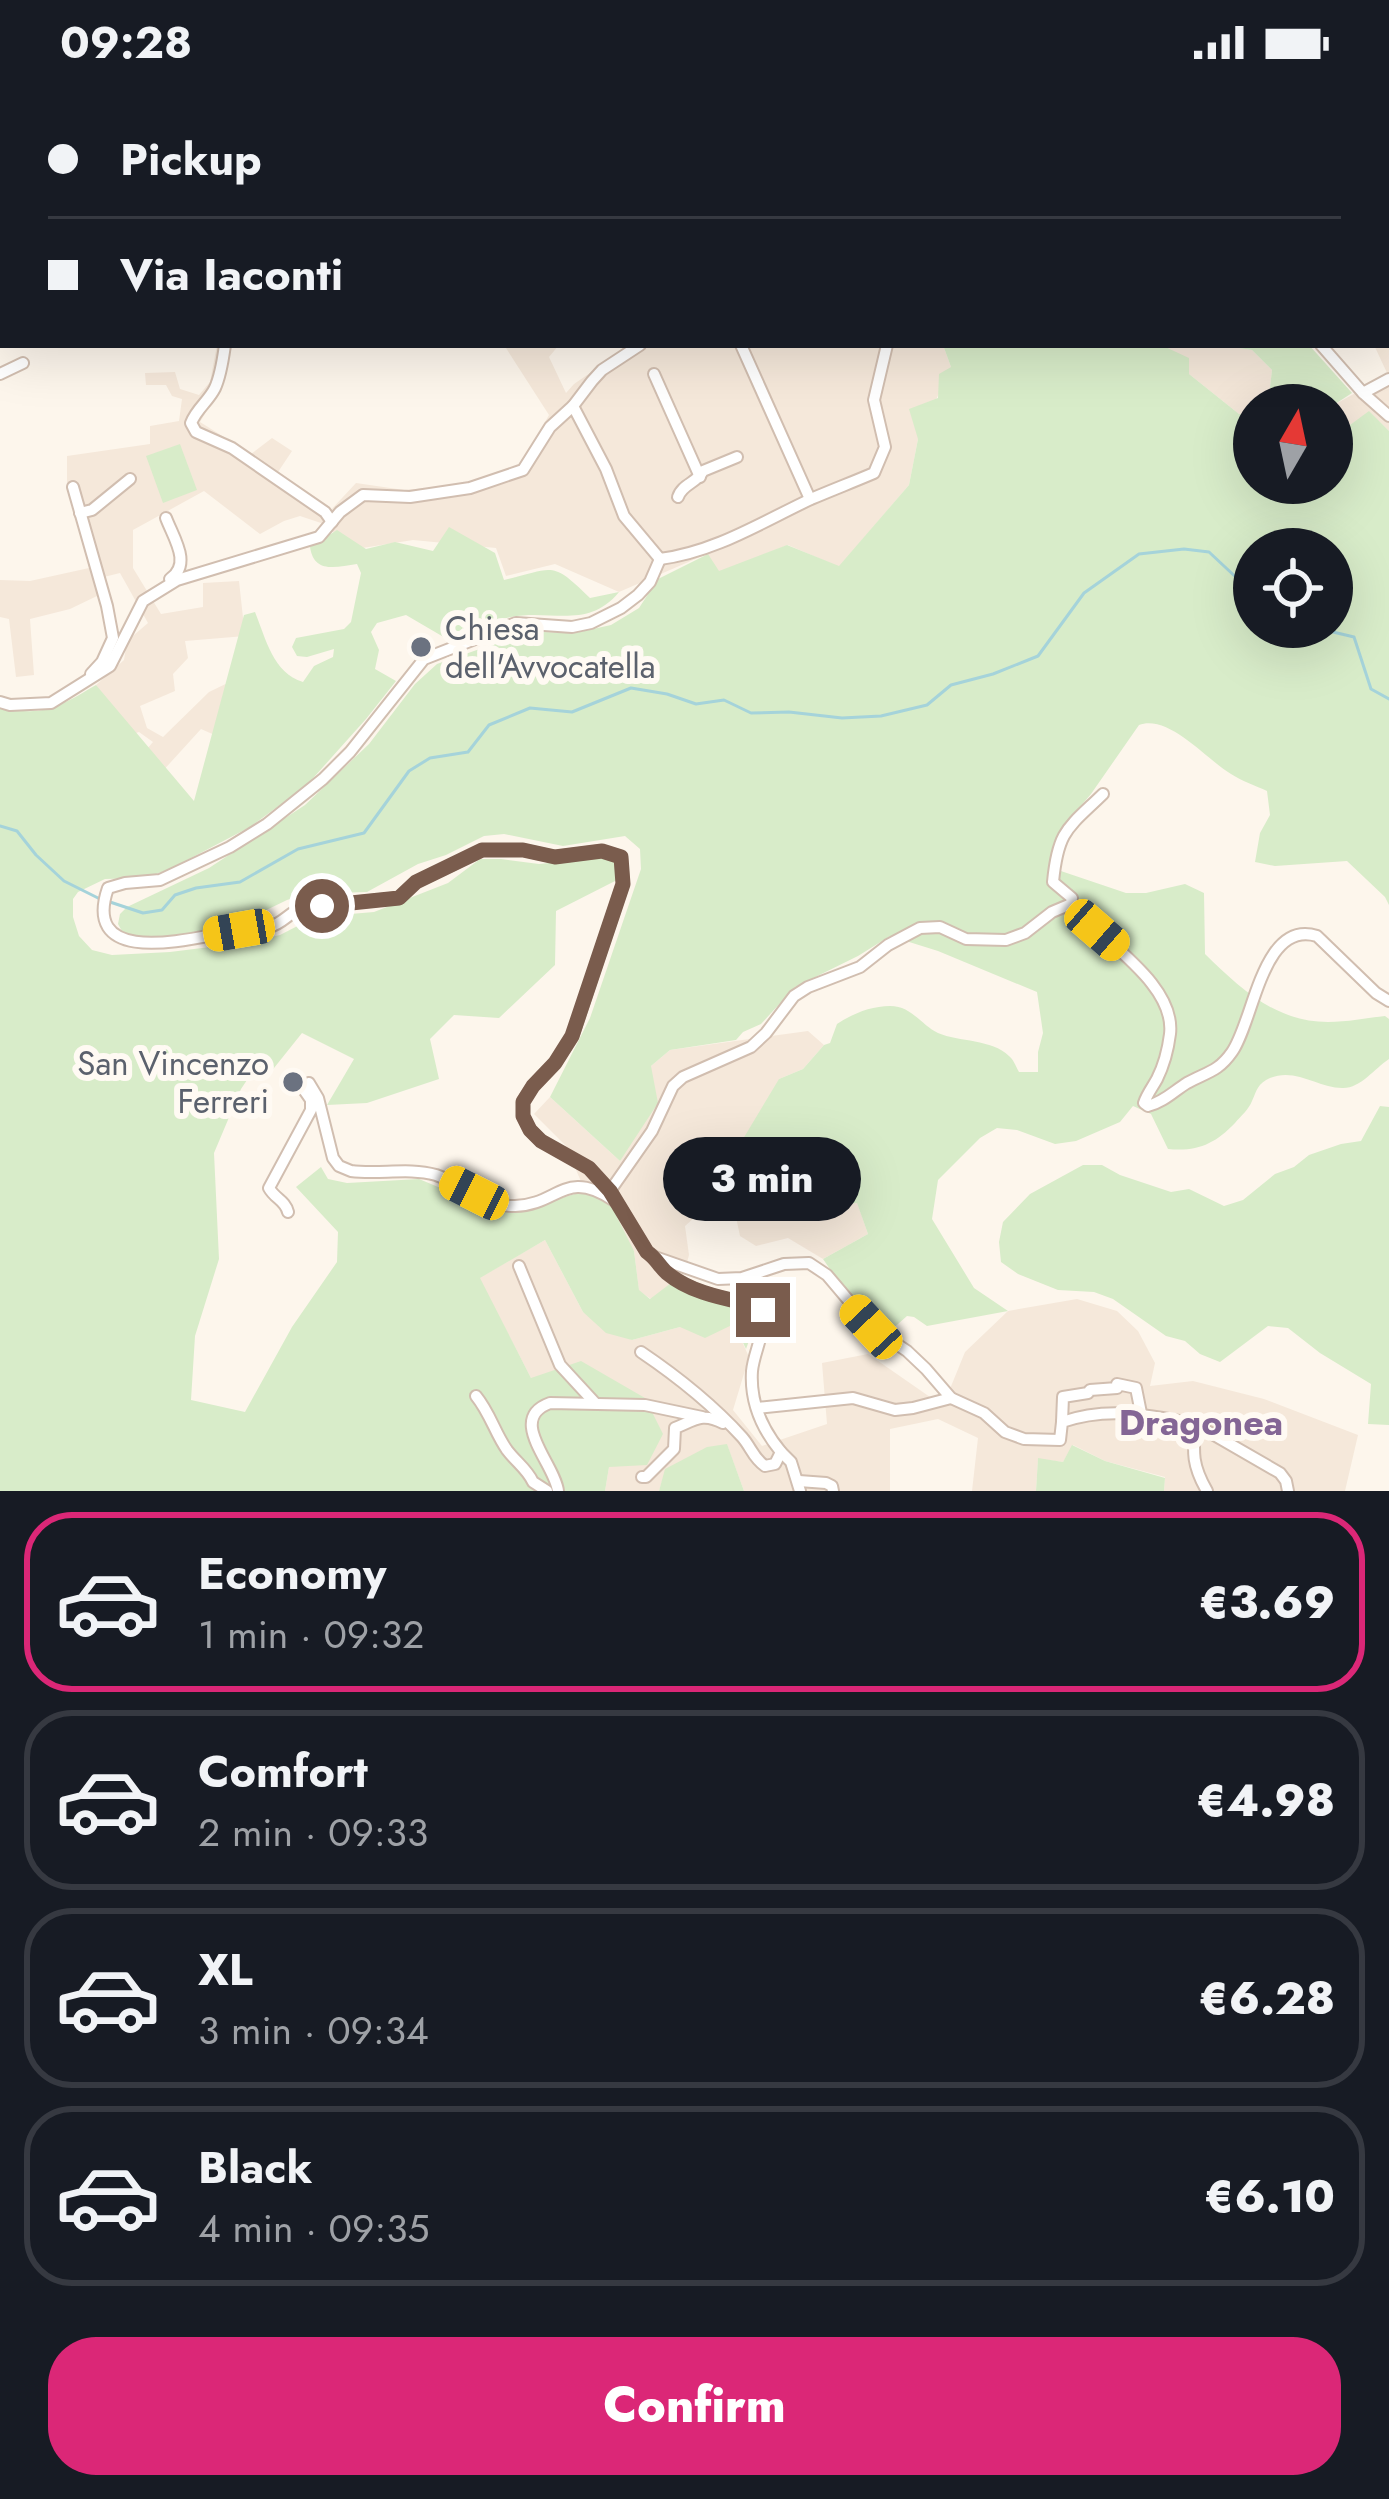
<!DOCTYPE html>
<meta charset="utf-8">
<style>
body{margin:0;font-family:Jost,sans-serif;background:#242831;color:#f1f3f6;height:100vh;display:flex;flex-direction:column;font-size:45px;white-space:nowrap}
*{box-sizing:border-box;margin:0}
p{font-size:39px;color:#9ea1a6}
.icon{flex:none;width:66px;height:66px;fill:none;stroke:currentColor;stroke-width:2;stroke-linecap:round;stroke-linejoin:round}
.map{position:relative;height:1407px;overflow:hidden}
.sheet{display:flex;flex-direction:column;background:#171b24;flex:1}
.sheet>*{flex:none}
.guide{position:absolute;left:0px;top:0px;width:1389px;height:264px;box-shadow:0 12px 48px #0002;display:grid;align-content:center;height:264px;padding:0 48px;background:#171b24}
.needle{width:78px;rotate:9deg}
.buttons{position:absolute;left:1233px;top:300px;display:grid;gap:24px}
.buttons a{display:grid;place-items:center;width:120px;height:120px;border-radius:50%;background:#171b24;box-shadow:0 12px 48px #0002;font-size:60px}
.end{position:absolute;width:54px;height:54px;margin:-27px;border:15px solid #7a5c4d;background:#fff;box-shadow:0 0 0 6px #fff}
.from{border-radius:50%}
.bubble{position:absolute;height:84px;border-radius:42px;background:#171b24;box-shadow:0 12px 48px #0002;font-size:39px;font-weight:800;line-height:84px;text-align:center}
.car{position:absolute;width:36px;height:72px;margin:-36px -18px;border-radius:15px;box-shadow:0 0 9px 3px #0007;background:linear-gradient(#f5c518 24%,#345 0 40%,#f5c518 0 76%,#345 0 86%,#f5c518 0)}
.guide b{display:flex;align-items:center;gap:42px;height:114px;font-size:45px}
.guide b+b{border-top:3px solid #363941}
.guide i{width:30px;height:30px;background:#f1f3f6}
ul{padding:21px 0 0;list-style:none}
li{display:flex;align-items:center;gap:36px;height:180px;margin:0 24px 18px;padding:0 24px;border:6px solid #363941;border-radius:48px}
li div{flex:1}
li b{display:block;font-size:45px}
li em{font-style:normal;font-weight:800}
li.current{border-color:#db2777}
li>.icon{width:108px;height:108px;stroke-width:1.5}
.cta{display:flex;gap:24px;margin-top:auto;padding:24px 48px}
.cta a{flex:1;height:138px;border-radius:48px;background:#db2777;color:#fff;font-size:48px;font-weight:800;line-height:138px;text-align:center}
.status{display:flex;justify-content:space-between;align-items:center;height:84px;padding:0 60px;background:#171b24;direction:ltr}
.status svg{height:33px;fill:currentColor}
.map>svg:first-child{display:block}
</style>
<div class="status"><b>09:28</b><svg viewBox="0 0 49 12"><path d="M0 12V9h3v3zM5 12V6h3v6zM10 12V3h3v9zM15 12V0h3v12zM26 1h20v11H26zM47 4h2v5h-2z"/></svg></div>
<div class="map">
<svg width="1389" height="1407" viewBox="0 0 1389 1407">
<rect width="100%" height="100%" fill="#fdf6ec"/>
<g fill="#f5e8da">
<polygon points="1389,241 1389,347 1369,328 1338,349 1332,339 1332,322 1388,291 1374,261 1386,261 1386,243"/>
<polygon points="217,261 230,261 222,302 200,338 251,370 272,354 292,367 276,391 329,428 356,399 404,406 471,400 521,380 549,331 504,261 559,261 549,273 566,309 574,300 631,261 943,261 951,283 918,355 909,401 839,483 788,461 719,488 707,470 619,508 555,480 506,492 496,464 413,456 356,465 321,439 300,432 284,437 260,450 204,407 133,446 133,484 161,530 203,523 203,499 239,497 245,552 185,557 188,574 173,590 175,607 140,622 147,644 163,653 209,608 238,594 226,656 201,645 140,712 122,694 153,658 139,648 117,655 96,601 124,576 127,557 148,539 120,489 104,493 97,512 70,525 30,535 34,591 16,593 9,535 0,533 0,496 30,497 89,484 67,402 67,372 150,360 150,342 179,337 182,315 172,312 166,301 146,301 145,289 175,288 180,305 199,311 210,298"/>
<polygon points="1131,261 1219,261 1252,266 1272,286 1268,321 1254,321 1254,331 1239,330 1189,290"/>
<polygon points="808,947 824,961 803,985 779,995 783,1069 770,1106 803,1124 857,1118 868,1150 823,1175 788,1154 756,1162 740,1152 732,1114 704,1125 685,1142 689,1171 684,1190 651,1215 639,1207 634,1167 585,1107 566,1062 534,1030 550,1013 620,1077 651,982 670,966"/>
<polygon points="545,1156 583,1228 632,1256 680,1243 734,1240 749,1273 733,1326 762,1362 827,1340 822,1279 868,1270 943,1322 965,1268 1008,1227 1077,1215 1117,1227 1138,1247 1155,1279 1150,1302 1193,1297 1264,1315 1358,1351 1345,1407 1164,1407 1165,1393 1105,1377 1073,1361 1063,1378 1038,1375 1036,1407 972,1407 978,1354 938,1335 890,1345 890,1407 744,1407 727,1361 666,1385 659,1407 605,1407 609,1383 531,1294 479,1194"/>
</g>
<g fill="#d8ecc9" fill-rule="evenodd">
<path d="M 943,261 L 1161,261 L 1189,274 L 1189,290 L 1239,330 L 1254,331 L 1254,399 L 1332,399 L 1332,339 L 1339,349 L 1369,327 L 1389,347 L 1389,821 L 1385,813 L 1347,777 L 1275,782 L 1255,778 L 1260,749 L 1270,731 L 1267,707 C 1256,702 1242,697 1231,690 C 1207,676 1169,630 1139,641 L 1091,710 L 1066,739 L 1055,759 L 1052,784 L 1126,809 L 1146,809 L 1185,800 L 1204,809 L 1205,870 C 1240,904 1275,938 1328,938 C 1347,938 1366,934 1385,932 L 1389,935 L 1389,975 C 1374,985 1360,1005 1342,1004 C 1318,1004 1294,982 1268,995 C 1257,1001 1257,1006 1252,1017 C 1249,1025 1241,1032 1235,1039 C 1215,1060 1197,1068 1168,1065 L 1151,1030 L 1133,1022 L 1120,1038 L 1076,1057 L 1055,1060 L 1017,1046 L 997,1044 L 980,1054 L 938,1096 L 932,1135 L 974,1204 L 1008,1227 L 927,1242 L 914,1233 L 907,1232 L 889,1248 L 872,1237 L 843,1204 L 823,1175 L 868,1150 L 857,1119 L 803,1124 L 769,1107 L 783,1070 L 743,1055 L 779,995 L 803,985 L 824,961 L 830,959 L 837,940 C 852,930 871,922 890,922 C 912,922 921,941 938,949 C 959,958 992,955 1009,972 C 1014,976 1016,983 1019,988 L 1038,988 L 1038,968 L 1043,949 L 1037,908 L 938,867 L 890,852 L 858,872 L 795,903 L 761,940 L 743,948 L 736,956 L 670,966 L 651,982 L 658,1019 L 620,1077 L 550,1013 L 590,934 L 641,785 L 640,765 L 625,752 L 563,762 L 504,750 L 484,752 L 446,771 L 418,780 L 367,808 L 306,810 L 287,816 L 252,833 L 190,851 L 138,857 L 123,849 L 118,840 L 120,830 L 127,823 L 209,784 L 305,721 L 369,660 L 415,600 L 437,580 L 508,555 L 542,548 L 575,549 L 611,541 L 639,524 L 658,495 L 708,470 L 719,487 L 787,461 L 839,482 L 909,401 L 918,355 L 909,325 L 938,314 L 939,290 L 951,283 ZM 1254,465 L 1332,465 L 1332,543 L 1254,543 Z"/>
<polygon points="1219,261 1309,261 1352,309 1332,322 1268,321 1272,286 1252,266"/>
<polygon points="180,360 197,406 163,419 146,372"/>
<path d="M 449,443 L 495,469 L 504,496 C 555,484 551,476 590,514 L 619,508 C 588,546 551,525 511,533 C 488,537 468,546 447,555 L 406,531 L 377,539 L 371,548 L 379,566 L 375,585 L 396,597 L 366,635 L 306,702 L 250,743 L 172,784 L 145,794 L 105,795 L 78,808 L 73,815 L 73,833 L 79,852 L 92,866 L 112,871 L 170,868 L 242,859 L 280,851 L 315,833 L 374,828 L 448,799 L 480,775 L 501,775 L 539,780 L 608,773 L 617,777 L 617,796 L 556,827 L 555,881 L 499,934 L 454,931 L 430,955 L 439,995 L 367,1019 L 327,1021 L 354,975 L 302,949 L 270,989 L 257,981 L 241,1005 L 214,1069 L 219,1175 L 195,1252 L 191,1316 L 245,1328 L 292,1243 L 337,1178 L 338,1148 L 296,1103 L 321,1083 L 328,1095 L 347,1099 L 419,1095 L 498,1128 L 514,1128 L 585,1107 L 612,1123 L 634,1167 L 639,1206 L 650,1215 L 671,1199 L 759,1230 L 746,1265 L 734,1240 L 705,1254 L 680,1243 L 632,1256 L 606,1249 L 583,1228 L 545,1156 L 480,1194 L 531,1294 L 581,1277 L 645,1314 L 663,1350 L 647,1381 L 609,1383 L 605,1407 L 0,1407 L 0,623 C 44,634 60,622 96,601 L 194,717 L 244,531 L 255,528 C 266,555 273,589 303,598 L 314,582 L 333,573 L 334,565 L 307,573 L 297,572 L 292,563 L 296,554 L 344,545 L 351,538 L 361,489 L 357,480 C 336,483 314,490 310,463 L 337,446 L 366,465 L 395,458 L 433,467 Z"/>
<polygon points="1380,1022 1389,1023 1389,1341 1368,1340 1371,1300 1320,1269 1288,1244 1268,1242 1220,1278 1200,1270 1185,1257 1166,1252 1113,1215 1094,1208 1058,1206 1018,1190 1001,1178 999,1158 1003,1138 1030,1110 1083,1081 1102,1081 1120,1091 1171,1108 1189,1105 1224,1122 1243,1116 1275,1090 1294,1083 1309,1071 1341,1060 1361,1057"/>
<polygon points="727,1360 744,1407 659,1407 665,1385 707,1363"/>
<polygon points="1072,1361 1105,1377 1165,1394 1164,1407 1036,1407 1038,1374 1063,1378"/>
</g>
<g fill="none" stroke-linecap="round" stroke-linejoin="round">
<g stroke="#a5d3da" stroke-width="3">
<polyline points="482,3 483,0"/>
<polyline points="1330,543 1333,548 1354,553 1371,605 1389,615"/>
<polyline points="0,742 17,747 36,771 64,797 98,814 143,829 162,826 175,811 196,804 240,798 298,765 364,749 409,687 430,674 468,668 489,641 530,624 572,628 631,604 667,610 696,620 724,616 751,629 789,628 842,634 881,632 927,621 951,601 993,590 1038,572 1084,509 1139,470 1184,465 1209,468 1240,497 1254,503"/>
</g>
<defs>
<g id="minor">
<polyline points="730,0 731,3"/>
<polyline points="1090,0 1090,3"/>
<polyline points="1334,0 1335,3"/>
<polyline points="284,3 286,0"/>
<polyline points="1170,3 1173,0"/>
<polyline points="1386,95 1389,97"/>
<polyline points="0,121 3,122"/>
<path d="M 225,261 C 223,275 221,291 215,304 C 208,318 197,324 191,339 L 196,348 L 232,364 L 325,428 L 332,438"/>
<polyline points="741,261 810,415"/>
<polyline points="1321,261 1363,309 1389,332"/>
<polyline points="0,290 23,279"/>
<polyline points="654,290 700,393"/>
<polyline points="1363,309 1389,295"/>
<polyline points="573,322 606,385 624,432 660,475"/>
<polyline points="73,403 107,522 113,554 102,578 91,590"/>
<path d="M 678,413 C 682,400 697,399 703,387 L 737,373"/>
<polyline points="80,429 92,426 130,395"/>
<path d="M 166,434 C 174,455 192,480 170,495"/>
<path d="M 660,475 L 650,498 L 638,511 L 621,524 L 591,539 L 572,543 L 516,539 L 424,575 L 350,668 L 323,695 L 267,740 L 230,763 L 160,796 L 125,799 L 108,804 C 81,882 185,856 223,849 C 238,846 255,847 269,843 C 282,840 289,829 301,824 L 399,814 L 416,798 L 483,766 L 523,766 L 555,773 L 602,767 L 621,773 L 623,800 L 572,953 L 555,979 L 533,1002 L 523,1017 L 523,1032 L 530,1046 L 541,1057 L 589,1084 L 610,1107 L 647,1168 L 655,1173 L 718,1195 L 742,1194 L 784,1180 L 809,1179 L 827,1191 L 871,1243 L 907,1267 L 926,1285 L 951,1314 L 984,1329 L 1005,1348 L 1024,1355 L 1060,1356 L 1062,1338 C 1108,1322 1149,1331 1195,1340 C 1193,1369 1192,1381 1207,1407"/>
<path d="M 660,475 C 715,468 762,438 811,415 C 832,406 853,398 874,389 L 885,363 L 874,316 L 887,261"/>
<polyline points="0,618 10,621 51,619 110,582 143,517 177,496 319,453 340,428 363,411 410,413 470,404 523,386 550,343 573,322 592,297 602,286 640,261"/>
<path d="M 1103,710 C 1068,744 1058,746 1053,798 L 1072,814 L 1071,820 C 1100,856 1176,899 1170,950 C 1168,966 1164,981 1157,995 C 1152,1004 1147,1010 1144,1019 L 1148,1022 C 1164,1018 1174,1007 1187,999 C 1207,988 1218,988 1232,968 C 1254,937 1262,835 1317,852 L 1376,909 L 1389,917"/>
<polyline points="610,1107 652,1047 673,1002 683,993 751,963 766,949 794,912 808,903 860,883 888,861 920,844 940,843 966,855 1006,856 1025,849 1052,828 1071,820"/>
<path d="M 288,1128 C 285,1116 275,1115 269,1104 L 311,1026 L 311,1016 L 304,1006 L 309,999 L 318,1014 L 333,1074 L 339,1082 L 351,1087 C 379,1091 408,1083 436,1091 C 463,1100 486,1123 515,1122 C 558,1121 565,1084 613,1116"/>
<polyline points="519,1182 560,1281 595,1319"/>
<path d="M 641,1268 C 678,1293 711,1319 742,1353 C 751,1363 753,1374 765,1382 L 775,1380 L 781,1368 C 762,1345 750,1317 752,1287 C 754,1265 771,1239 758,1222 C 723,1214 678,1208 657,1176"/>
<path d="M 476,1312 C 490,1329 495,1349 507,1366 C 516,1378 527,1385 533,1398 L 547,1407"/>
<polyline points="757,1324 853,1314 895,1326 913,1324 951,1314"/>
<polyline points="1062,1338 1063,1313 1088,1309 1090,1306 1117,1304 1117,1300 1136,1304 1141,1329"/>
<polyline points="1195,1340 1280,1389 1286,1397 1288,1407"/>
<polyline points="781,1368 791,1378 800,1407"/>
<path d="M 642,1393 L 646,1393 L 674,1365 L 675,1344 C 695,1336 702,1328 723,1339"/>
<polyline points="799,1397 826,1399 832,1402 833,1407"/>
<path d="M 558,1407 C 555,1380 506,1335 550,1319 L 645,1321 L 702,1333"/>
</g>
</defs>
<use href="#minor" stroke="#d1beb0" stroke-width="14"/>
<use href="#minor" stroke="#fff" stroke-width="10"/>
</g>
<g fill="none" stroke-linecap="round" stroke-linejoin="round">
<path stroke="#7a5c4d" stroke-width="15" d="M 322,822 L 399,814 L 416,798 L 482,766 L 523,766 L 555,773 L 602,767 L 621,773 L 623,800 L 572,952 L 555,979 L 533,1002 L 523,1018 L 523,1032 L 530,1046 L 541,1057 L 589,1084 L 610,1107 L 647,1168 C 656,1174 659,1182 667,1189 C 692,1210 728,1215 758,1222 L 763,1226"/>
</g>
<g fill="#6b7280" stroke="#fffaf3" stroke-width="4.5">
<circle cx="421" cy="563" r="12"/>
<circle cx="293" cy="998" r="12"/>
</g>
<g text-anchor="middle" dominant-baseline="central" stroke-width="12" stroke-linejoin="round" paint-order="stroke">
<g font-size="33" fill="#5b616d" stroke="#fffaf3" text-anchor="start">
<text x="445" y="544">Chiesa<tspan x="445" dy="38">dell'Avvocatella</tspan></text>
<text x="269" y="979" text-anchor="end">San Vincenzo<tspan x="269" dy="38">Ferreri</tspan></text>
</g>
<g font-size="36" font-weight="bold" fill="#846695" stroke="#fffaf3">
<text x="1201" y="1338">Dragonea</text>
</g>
</g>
</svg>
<div class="buttons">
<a><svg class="needle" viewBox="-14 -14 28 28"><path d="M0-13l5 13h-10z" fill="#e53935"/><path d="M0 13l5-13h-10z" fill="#9ea1a6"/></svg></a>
<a><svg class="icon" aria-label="locate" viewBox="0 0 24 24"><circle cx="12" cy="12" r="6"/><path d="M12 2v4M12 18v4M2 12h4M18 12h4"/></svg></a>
</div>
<i class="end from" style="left:322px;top:822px"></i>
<i class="end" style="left:763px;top:1226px"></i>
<div class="bubble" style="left:663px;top:1053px;width:198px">3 min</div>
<i class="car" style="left:239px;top:846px;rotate:260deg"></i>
<i class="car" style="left:1097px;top:846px;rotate:131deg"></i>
<i class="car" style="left:474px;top:1109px;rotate:297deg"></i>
<i class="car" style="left:871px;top:1243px;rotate:317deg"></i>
<div class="guide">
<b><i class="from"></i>Pickup</b>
<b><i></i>Via Iaconti</b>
</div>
</div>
<section class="sheet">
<ul>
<li class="current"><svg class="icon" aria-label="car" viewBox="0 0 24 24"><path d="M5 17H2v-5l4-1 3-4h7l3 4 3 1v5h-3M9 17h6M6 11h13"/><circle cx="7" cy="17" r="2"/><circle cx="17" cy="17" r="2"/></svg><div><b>Economy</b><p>1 min · 09:32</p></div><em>€3.69</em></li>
<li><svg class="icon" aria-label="car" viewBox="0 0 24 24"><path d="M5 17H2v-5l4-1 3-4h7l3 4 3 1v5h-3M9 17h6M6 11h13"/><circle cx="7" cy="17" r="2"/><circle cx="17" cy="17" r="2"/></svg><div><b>Comfort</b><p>2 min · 09:33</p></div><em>€4.98</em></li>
<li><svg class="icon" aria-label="car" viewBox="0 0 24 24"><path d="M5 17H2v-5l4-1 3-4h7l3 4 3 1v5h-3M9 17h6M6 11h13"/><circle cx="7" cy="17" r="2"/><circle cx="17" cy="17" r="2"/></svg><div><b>XL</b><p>3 min · 09:34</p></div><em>€6.28</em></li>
<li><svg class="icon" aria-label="car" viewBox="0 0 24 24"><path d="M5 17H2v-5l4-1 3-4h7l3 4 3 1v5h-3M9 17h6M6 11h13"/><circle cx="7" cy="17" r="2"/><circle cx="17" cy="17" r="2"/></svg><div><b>Black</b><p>4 min · 09:35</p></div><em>€6.10</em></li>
</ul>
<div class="cta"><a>Confirm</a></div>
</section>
